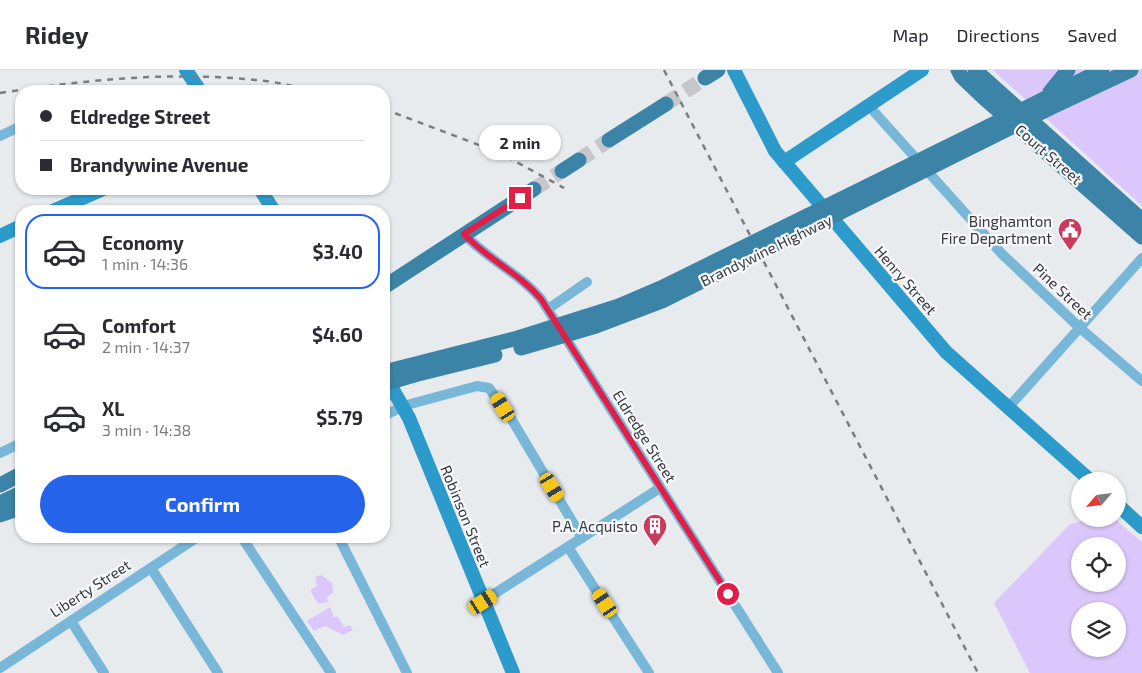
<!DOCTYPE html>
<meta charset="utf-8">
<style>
body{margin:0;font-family:"Exo 2",sans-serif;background:#f7f7f7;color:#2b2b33;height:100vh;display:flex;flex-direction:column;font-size:19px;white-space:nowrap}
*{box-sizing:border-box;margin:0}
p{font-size:16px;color:#7c7c81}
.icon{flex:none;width:28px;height:28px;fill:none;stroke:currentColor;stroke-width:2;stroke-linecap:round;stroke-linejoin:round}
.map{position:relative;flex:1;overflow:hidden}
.sheet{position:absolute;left:15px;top:135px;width:375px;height:338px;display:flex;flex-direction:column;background:#fff;border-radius:20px;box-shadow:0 1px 4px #0004}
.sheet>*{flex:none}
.hud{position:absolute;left:15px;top:15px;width:375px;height:110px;border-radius:20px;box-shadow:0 1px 4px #0004;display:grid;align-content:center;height:110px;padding:0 25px;background:#fff}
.needle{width:32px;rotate:242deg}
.buttons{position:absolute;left:1071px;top:402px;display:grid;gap:10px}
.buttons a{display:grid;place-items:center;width:55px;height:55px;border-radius:50%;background:#fff;box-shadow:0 1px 4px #0004;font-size:25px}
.end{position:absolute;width:22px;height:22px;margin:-11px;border:6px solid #e11d48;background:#fff;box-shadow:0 0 0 2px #fff}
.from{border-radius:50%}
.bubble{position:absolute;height:35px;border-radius:18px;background:#fff;box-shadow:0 1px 4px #0004;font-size:16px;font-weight:700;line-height:35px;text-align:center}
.car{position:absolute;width:15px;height:30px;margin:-15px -8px;border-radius:6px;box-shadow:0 0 4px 1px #0007;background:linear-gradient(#f5c518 24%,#345 0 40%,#f5c518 0 76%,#345 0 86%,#f5c518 0)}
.hud b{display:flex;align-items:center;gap:18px;height:48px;font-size:19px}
.hud b+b{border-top:1px solid #e1e1e2}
.hud i{width:12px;height:12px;background:#2b2b33}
ul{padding:9px 0 0;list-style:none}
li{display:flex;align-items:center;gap:15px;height:75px;margin:0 10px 8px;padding:0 15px;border:2px solid transparent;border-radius:20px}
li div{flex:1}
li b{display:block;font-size:19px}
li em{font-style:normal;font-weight:700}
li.on{border-color:#2563eb}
li>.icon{width:45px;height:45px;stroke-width:1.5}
.cta{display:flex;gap:10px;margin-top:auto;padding:10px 25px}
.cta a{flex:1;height:58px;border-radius:30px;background:#2563eb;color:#fff;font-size:20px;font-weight:700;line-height:58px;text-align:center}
header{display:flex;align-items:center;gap:30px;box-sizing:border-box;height:70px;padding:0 25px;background:#fff;border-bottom:1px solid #e1e1e2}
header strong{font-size:24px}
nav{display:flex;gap:28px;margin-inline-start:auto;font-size:18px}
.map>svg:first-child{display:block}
</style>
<header>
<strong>Ridey</strong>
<nav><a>Map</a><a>Directions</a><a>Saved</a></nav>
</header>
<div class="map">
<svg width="1142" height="603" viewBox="0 0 1142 603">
<rect width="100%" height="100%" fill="#e8ebee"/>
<g fill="#dbc7fb" fill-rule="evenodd">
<polygon points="993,0 1142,0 1142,136"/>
<path d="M 1092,449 L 1115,449 L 1142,472 L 1142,603 L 1030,603 L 994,533 L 1070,454 ZM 1080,476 L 1118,476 L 1118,514 L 1080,514 ZM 1080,541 L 1118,541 L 1118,579 L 1080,579 Z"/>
<polygon points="321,505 332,513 333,523 327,527 328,532 318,534 310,520 317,516 315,507"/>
<polygon points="330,537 334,547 338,547 344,557 350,555 353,560 343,565 325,556 314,561 307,551"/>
</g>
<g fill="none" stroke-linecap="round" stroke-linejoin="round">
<g stroke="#c5c7ca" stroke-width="15" stroke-dasharray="15 8" stroke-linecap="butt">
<polyline points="666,34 705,8"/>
<polyline points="579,90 609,70"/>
<polyline points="534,119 562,101"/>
</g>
<g stroke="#79b7d8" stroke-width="10">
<polyline points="868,35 1001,183 1080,258 1142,311"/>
<polyline points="0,66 21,56"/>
<path d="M 464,164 C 487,189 519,203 541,229 L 778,603"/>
<polyline points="548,239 587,212"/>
<polyline points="1008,338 1142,188"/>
<polyline points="384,346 403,336 477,316 489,318 512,350 582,468"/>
<polyline points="0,383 21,373"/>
<polyline points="241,466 331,603"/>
<polyline points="338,466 407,603"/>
<polyline points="568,477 649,603"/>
<polyline points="151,498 218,603"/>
<polyline points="483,531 660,418"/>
<polyline points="71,551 104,603"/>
<polyline points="0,598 199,466"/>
</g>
<g stroke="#2c9bcc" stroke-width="14">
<polyline points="186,0 200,21"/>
<polyline points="734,0 775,81 946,282 1091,411"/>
<polyline points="784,92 922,0"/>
<polyline points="260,119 274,141"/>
<polyline points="53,141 103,119"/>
<polyline points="0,166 21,156"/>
<polyline points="384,304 409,348 513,603"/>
<polyline points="1118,435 1142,457"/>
</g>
<g stroke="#3b83a7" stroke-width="15">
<polyline points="958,0 961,6 983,27 1142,167"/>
<polyline points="975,0 1142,150"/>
<polyline points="705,8 718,0"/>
<polyline points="1050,22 1068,0"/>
<polyline points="1042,30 1102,0"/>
<polyline points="1050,38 1131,0"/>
<polyline points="609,70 666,34"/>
<polyline points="562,101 579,90"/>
<polyline points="384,217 534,119"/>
<polyline points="384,302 518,268"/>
<polyline points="414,305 495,285"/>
<polyline points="0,415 21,404"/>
<polyline points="0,433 21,423"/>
<polyline points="0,445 21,438"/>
</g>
<g stroke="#7c7d7f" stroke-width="2.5" stroke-dasharray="6 6" stroke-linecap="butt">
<polyline points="664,0 978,603"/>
<path d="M 0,23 C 86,10 168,1 255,10 C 275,11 295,17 315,21"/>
<polyline points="384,39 500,83 564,118"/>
</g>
<g stroke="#3b83a7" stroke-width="15">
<polyline points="518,268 619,236 661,218 1042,30"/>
<polyline points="521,278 596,256 662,231 1050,38"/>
<polyline points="384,314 414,305"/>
</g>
</g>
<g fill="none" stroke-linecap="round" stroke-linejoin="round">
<path stroke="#e11d48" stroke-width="6" d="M 520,128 L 464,164 C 487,189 519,203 541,229 L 728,524"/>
</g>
<defs>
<symbol id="civic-pin" viewBox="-11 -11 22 30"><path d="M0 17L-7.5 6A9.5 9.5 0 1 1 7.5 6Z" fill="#c93a5c" stroke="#f6f8fc"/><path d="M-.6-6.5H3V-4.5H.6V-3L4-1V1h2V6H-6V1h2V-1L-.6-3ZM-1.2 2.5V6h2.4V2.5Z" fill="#fff"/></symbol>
<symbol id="building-pin" viewBox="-11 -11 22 30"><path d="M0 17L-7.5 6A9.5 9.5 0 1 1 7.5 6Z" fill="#c93a5c" stroke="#f6f8fc"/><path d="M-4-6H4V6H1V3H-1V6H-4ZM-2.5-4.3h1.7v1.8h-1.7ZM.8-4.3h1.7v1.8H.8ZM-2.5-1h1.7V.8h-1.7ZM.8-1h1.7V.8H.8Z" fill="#fff"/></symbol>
</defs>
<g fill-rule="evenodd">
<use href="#civic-pin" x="1056" y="146" width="28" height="38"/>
<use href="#building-pin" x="641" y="442" width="28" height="38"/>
</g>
<g text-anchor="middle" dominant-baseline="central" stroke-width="4.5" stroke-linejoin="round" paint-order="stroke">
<g font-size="15" fill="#38393a" stroke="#f6f8fc">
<text transform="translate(1049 84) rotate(41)">Court Street</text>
<text transform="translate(766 180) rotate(-26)">Brandywine Highway</text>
<text transform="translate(906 210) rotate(49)">Henry Street</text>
<text transform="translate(1063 221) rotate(43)">Pine Street</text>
<text transform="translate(645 366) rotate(58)">Eldredge Street</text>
<text transform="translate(466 446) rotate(68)">Robinson Street</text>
<text transform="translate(90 518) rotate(-33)">Liberty Street</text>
</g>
<g font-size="15" fill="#38393a" stroke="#f6f8fc" text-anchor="end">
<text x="1052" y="151">Binghamton<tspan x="1052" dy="17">Fire Department</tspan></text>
<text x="638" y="456">P.A. Acquisto</text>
</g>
</g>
</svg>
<div class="buttons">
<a><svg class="needle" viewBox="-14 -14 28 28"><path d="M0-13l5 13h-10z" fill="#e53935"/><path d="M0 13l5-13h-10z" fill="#7c7c81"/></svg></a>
<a><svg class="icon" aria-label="locate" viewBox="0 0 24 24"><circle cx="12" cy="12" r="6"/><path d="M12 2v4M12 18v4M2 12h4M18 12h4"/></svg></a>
<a><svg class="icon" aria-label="layers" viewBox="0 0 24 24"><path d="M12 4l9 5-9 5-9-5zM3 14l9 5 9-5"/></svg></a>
</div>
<i class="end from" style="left:728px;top:524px"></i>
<i class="end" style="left:520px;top:128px"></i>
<div class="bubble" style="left:479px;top:55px;width:82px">2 min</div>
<i class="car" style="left:503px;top:337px;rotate:328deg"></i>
<i class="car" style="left:552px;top:417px;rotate:149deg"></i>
<i class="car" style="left:483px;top:532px;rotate:57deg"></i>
<i class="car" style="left:605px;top:533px;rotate:327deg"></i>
<div class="hud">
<b><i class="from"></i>Eldredge Street</b>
<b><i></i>Brandywine Avenue</b>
</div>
<section class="sheet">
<ul>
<li class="on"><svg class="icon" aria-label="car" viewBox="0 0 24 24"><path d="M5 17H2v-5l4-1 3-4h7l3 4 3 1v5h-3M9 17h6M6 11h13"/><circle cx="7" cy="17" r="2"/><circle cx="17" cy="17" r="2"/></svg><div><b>Economy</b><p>1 min · 14:36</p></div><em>$3.40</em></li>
<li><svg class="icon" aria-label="car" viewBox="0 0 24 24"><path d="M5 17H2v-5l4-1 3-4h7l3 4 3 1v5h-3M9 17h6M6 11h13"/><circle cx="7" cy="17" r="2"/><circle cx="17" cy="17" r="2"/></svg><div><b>Comfort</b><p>2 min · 14:37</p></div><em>$4.60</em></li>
<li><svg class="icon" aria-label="car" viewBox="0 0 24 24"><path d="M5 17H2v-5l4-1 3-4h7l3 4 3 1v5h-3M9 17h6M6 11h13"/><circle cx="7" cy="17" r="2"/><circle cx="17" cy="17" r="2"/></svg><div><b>XL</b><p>3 min · 14:38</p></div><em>$5.79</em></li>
</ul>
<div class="cta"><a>Confirm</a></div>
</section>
</div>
